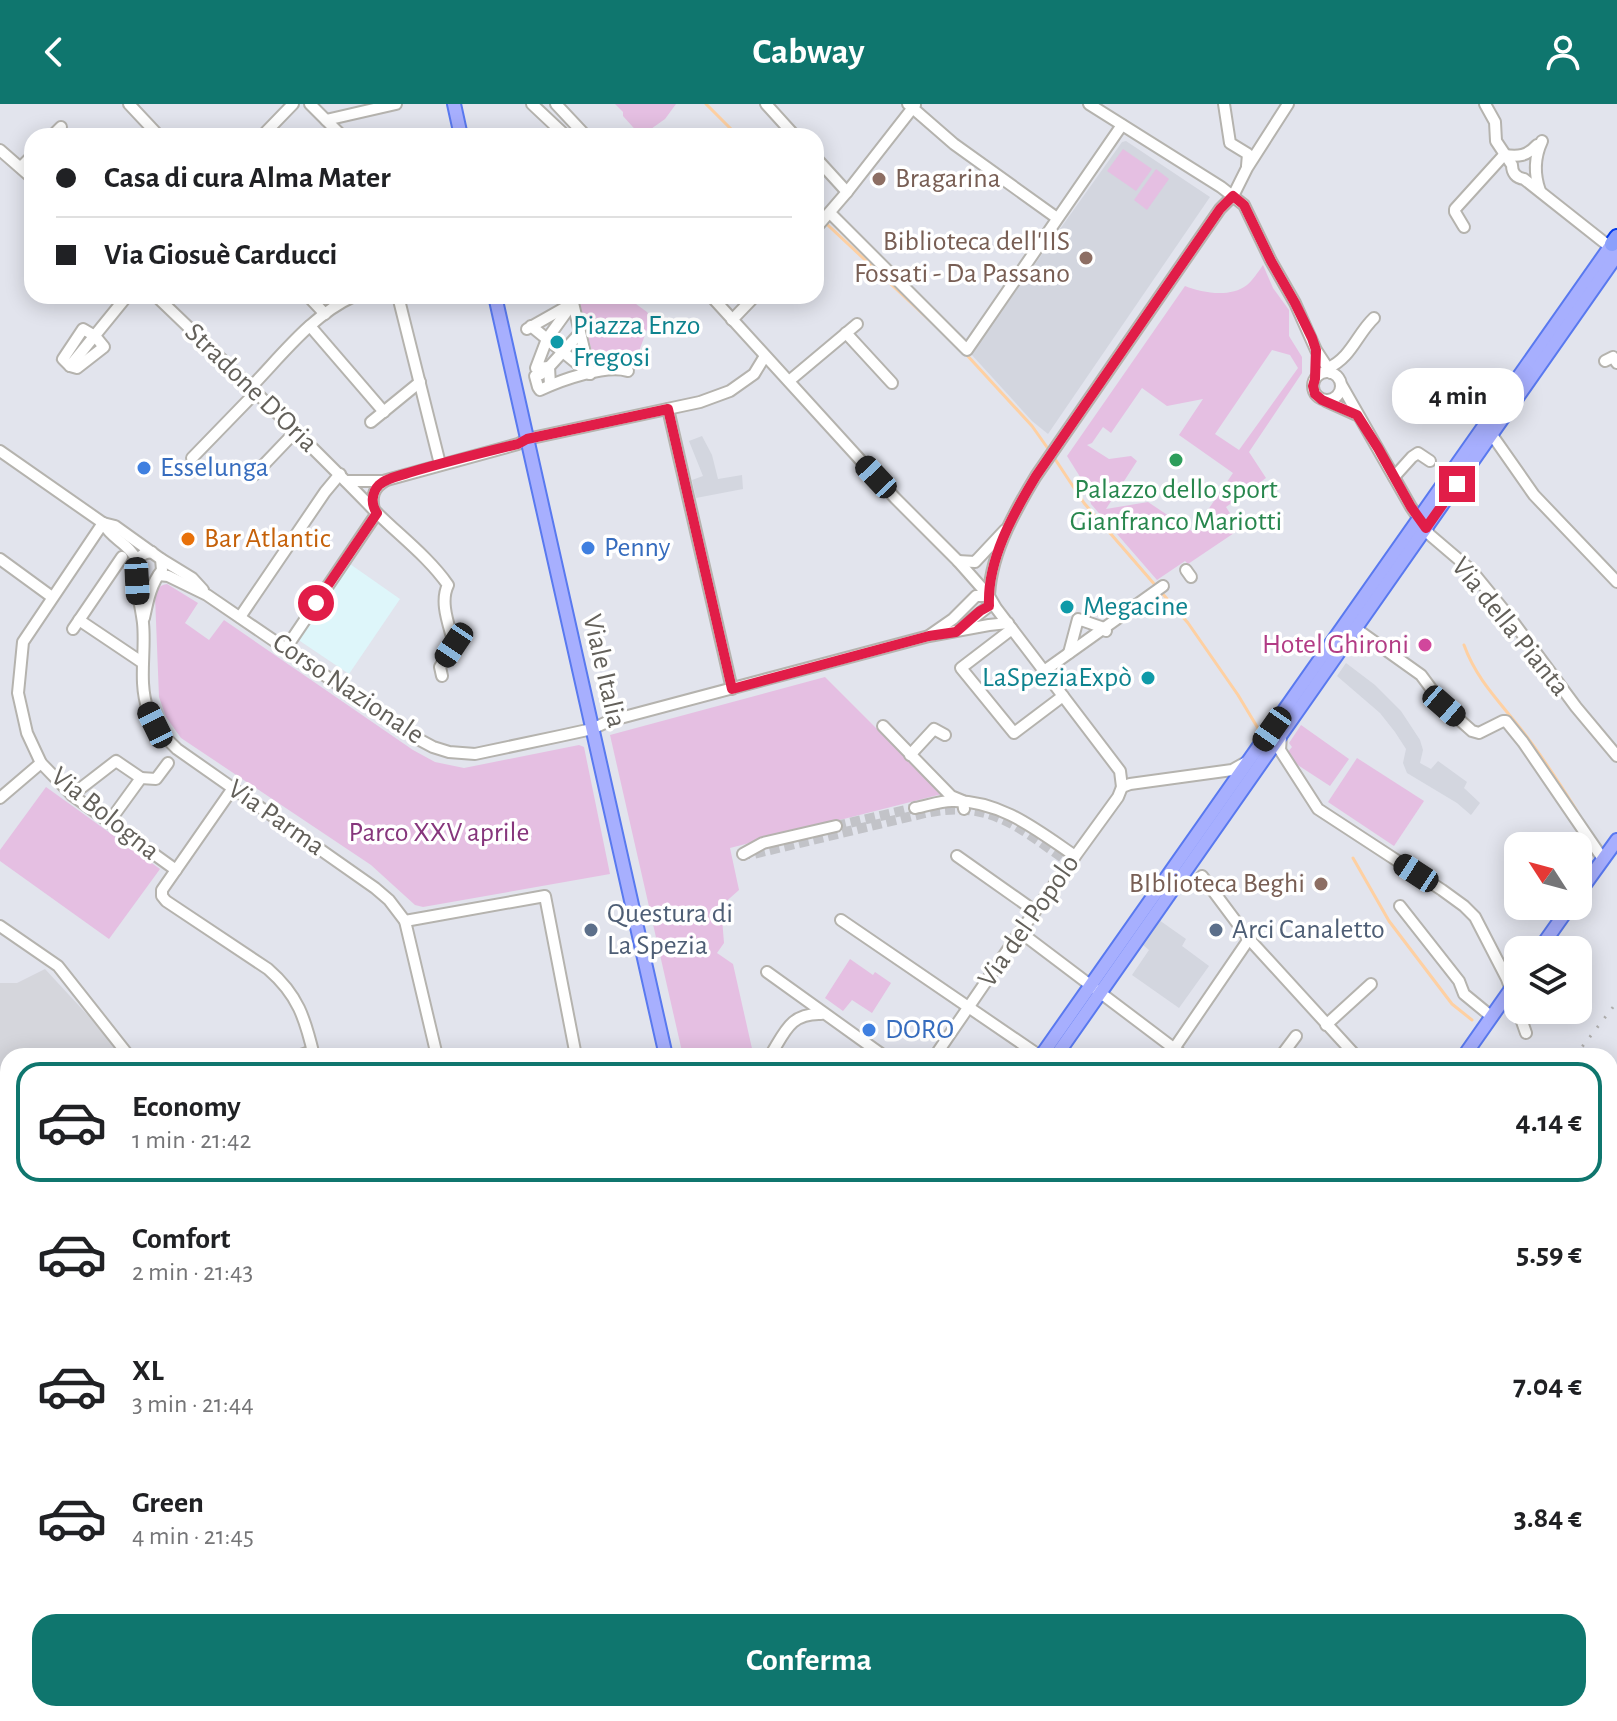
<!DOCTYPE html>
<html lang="it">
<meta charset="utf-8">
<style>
body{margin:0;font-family:"Alegreya Sans",sans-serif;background:#f6f6f6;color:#202124;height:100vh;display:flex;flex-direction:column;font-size:30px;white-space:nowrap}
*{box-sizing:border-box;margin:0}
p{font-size:26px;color:#757577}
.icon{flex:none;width:44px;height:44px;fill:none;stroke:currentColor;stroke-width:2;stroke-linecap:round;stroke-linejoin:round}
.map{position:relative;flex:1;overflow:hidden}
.drawer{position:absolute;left:0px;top:944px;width:1618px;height:674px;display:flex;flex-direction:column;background:#fff;border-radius:24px 24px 0 0;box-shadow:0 4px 20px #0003}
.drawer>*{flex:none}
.banner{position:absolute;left:24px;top:24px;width:800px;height:176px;border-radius:24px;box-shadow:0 4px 20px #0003;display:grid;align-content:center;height:176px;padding:0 32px;background:#fff}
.needle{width:52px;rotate:306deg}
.controls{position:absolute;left:1504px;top:728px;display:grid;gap:16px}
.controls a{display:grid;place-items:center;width:88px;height:88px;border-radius:16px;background:#fff;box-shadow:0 4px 20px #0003;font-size:40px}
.end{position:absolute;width:36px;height:36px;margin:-18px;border:10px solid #e11d48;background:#fff;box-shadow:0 0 0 4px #fff}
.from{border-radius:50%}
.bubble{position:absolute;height:56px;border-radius:24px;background:#fff;box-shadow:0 4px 20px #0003;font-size:26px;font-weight:700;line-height:56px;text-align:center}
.car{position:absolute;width:24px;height:48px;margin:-24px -12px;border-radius:10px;box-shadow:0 0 6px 2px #0007;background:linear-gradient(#222 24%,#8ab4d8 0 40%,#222 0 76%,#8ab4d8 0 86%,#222 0)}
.banner b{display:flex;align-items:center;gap:28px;height:76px;font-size:30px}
.banner b+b{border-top:2px solid #e0e0e0}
.banner i{width:20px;height:20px;background:#202124}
ul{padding:14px 0 0;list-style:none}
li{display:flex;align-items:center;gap:24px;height:120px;margin:0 16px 12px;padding:0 16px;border:4px solid transparent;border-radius:24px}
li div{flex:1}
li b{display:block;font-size:30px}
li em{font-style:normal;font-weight:700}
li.selected{border-color:#0f766e}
li>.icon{width:72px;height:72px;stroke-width:1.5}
.action{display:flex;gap:16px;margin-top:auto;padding:16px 32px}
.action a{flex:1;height:92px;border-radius:24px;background:#0f766e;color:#fff;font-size:32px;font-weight:700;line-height:92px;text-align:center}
header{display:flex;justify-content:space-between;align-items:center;height:104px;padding:0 32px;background:#0f766e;color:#fff;font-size:36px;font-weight:700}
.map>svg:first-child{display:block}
</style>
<header><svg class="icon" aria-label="back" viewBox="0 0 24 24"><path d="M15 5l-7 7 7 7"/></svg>Cabway<svg class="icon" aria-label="person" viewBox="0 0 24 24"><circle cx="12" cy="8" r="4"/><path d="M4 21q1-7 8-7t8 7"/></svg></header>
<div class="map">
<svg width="1617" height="1617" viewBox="0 0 1617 1617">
<rect width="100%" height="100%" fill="#e2e4ed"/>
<g fill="#d5d6dc">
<polygon points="45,865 117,943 108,952 8,952 8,1146 0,1154 0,879 17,879"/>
<polygon points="1617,986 1617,1238 1610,1245 1610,997"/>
<polygon points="1316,1610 1491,1610 1501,1617 1314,1617"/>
</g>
<g fill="#d3d6df">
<polygon points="1126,37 1210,93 1048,330 1032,317 971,250 1122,38"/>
<polygon points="702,332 712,351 718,375 742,371 743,385 696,394 692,376 703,372 689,337"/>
<polygon points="1346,559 1375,581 1401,607 1420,636 1423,646 1420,659 1431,665 1438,657 1467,678 1464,684 1480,699 1471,711 1457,699 1407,669 1403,659 1406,645 1395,628 1380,609 1337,572"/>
<polygon points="1159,816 1186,835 1182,842 1209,862 1179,904 1132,871 1149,846 1142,840"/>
</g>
<polygon fill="#def6fa" points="350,460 400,495 349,570 297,535"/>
<g fill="#e5bfe2" fill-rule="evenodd">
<polygon points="615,0 676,0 665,15 641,32 623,12 623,8"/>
<polygon points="1123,45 1152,65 1136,87 1107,67"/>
<polygon points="1156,65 1169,75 1147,106 1134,96"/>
<path d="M 1263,161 L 1273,184 L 1289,206 L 1289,232 L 1302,253 L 1302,269 L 1249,348 L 1266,374 L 1226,403 L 1240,425 L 1188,460 L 1185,457 L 1157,476 L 1091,400 L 1087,384 L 1067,352 L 1185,182 C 1203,189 1230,194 1247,181 C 1253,176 1258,168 1263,161 ZM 1272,246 L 1290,251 L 1298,264 L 1239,346 L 1215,330 ZM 1142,284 L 1167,302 L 1203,295 L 1179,331 L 1233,369 L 1193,428 L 1148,398 L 1106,405 L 1137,357 L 1131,352 L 1109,355 L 1087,341 L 1092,339 L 1103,323 L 1111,329 Z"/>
<polygon points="583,192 625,192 647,208 651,214 637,253 620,250 593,252 579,195"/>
<path d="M 167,480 L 198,499 L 185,519 L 209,536 L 224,516 L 413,646 L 435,658 L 464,664 L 579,641 L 584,643 L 610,770 L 423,803 L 415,801 L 371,761 L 181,634 L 166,613 L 159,593 L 155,492 C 157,484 160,481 167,480 Z"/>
<polygon points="825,573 942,690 730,744 739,786 721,802 724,839 717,849 733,860 753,949 751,952 683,952 610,631"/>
<polygon points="1301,621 1349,655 1330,682 1290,656 1292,652 1287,649 1292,643 1289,639"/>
<polygon points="1357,654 1424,697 1394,742 1328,698"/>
<polygon points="46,683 160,765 109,835 0,757 0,746"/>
<polygon points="850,855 873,871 875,868 891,879 872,909 852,896 843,907 825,894"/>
<polygon points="8,1364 8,1453 3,1463 0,1462 0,1391"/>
<polygon points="0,1521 8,1523 8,1610 50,1610 55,1617 0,1617"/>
<polygon points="72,1610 161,1610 164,1617 153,1617 150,1612 152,1617 75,1617"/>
</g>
<polygon fill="#fed0a2" points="1617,1238 1617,1617 1501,1617 1491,1610 1610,1610 1610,1245"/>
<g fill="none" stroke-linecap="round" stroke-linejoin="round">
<g stroke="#fed0a2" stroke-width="3">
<polyline points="706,0 738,32"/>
<polyline points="816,110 939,225"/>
<polyline points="965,249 1032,322 1049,346"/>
<polyline points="1053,352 1084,399 1188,519 1238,591 1259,626"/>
<path d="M 1464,541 C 1477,577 1501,599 1524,629 C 1543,654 1560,680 1577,707"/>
<polyline points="1353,754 1389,817 1452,900 1472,916"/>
<polyline points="0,1432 8,1407"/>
</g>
<g stroke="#c2c3c8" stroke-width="10" stroke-dasharray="10 5" stroke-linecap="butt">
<polyline points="836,722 915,704"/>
<path d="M 743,753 L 743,750 L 753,750 L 925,709 C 991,695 1019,724 1070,759"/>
</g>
<defs>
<g id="minor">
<polyline points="129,0 159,32"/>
<polyline points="310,0 342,32"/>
<polyline points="532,0 566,32"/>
<polyline points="556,0 586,32"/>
<polyline points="766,0 795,32"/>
<polyline points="908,0 954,40 1057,114"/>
<polyline points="1089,0 1221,83 1244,101 1271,157 1295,199 1316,246 1331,269"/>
<polyline points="1224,0 1230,39 1248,50 1247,62"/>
<path d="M 1485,0 L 1495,18 L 1496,37 L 1512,61 C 1512,69 1516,74 1524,75 L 1610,143"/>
<polyline points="326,16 396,0"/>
<polyline points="52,32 61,23"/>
<polyline points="262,32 293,0"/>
<polyline points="0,46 32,74"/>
<path d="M 1504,51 C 1519,53 1527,52 1537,41"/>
<polyline points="816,54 847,88"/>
<polyline points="21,63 32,52"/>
<path d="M 1540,87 C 1534,70 1534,54 1542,37"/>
<polyline points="830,109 967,246 1122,21"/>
<polyline points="1464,123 1455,108 1455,105 1504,51"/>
<polyline points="816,124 847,88 915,1"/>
<path d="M 156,192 C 228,261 301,331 371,403 C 396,429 427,451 448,481 C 439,499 450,523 454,541 L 440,563 L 442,572"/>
<polyline points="308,192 325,210"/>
<polyline points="398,192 440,360"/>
<polyline points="711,192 895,394 958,457 989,492 996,504 1120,667 1122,683"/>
<polyline points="732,216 755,192"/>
<polyline points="310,222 384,308"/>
<polyline points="531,222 590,270"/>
<polygon points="83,225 95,232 104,243 77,264 70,262 63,255"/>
<polyline points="527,225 573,199 590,270"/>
<polyline points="846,229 892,279"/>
<polyline points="1605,257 1613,253 1617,259"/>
<polyline points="70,262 127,192"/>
<polyline points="549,263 580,229"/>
<path d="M 1328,264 C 1351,254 1357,230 1374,214"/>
<circle cx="1327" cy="282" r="14"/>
<path d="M 541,270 L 535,272 L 538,283 L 540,286 C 561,276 606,260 628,267"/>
<polyline points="789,277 857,220"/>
<polyline points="550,281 549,263 536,264 547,235 570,203"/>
<polyline points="1342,282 1411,403 1430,431 1471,466 1511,515 1576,603 1617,652"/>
<path d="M 251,283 C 282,251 312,211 354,192"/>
<polyline points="1326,297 1357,311"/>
<polyline points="668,305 732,585"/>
<polyline points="371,318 420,278"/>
<polyline points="1492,331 1534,391 1617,478"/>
<path d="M 0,347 L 103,419 C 112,436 128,438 138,458"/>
<polyline points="192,354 256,288"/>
<polyline points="254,371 296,327"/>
<polyline points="1394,373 1412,353 1418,349 1430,357"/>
<polyline points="346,377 383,377 518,340 527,335 700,298 730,287 754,270 765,252"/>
<path d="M 374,406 C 371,393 373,384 385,377"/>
<polyline points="103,419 23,538 18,589 27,629 41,659 72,691 176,766"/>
<path d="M 103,419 L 115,422 L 161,455 L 162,466 C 151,480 148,495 144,514"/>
<path d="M 152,448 C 145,449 140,450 138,458 C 133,475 141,501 143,519 C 146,548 138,578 148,606 C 154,622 165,634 177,645 L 375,784 L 389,796 L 405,817 L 437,952"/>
<polyline points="0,455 52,493"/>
<polyline points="161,455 192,474 203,486"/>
<polyline points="958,457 975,458 1005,426"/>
<polyline points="1186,466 1191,473"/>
<polyline points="159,471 168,472 207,491 418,635 433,643 449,648 475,650 560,632 592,625 609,617 929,532 989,521 1008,519"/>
<polyline points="240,513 325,388 340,370"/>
<polyline points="79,516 143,559"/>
<path d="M 961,524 L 989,502 C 987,456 1013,410 1036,372 L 1220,105 L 1233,92 L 1247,64 L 1288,0"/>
<polyline points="1355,524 1421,571 1444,602 1472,627 1479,629 1503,617 1506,617 1523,638 1603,755"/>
<polyline points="73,525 122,453"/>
<polyline points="1012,525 961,564 1014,629 1063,592"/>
<polyline points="930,531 953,515 976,492 989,492"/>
<polyline points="286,544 377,409"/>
<polyline points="1069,549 1078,515 1104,524 1106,527"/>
<polyline points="1044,567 1163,482"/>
<polyline points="883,622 951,692 963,697 964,705"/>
<polyline points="1281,632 1280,646 1318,705 1442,786 1464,802 1475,813 1507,875 1526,929"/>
<polyline points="910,651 934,625 945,631"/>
<polyline points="141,674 156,675 168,659"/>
<polyline points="1122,683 1130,680 1232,666 1248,657"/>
<path d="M 233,684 L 162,786 L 162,792 L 166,797 L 268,865 C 298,891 305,914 314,952"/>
<polyline points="72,691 116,657 141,674 109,718"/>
<polyline points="0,694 41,659"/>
<path d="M 915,704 C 927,702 939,697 952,697 C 1000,696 1037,726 1075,752"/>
<polyline points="743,750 763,739 836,722"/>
<polyline points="957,752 1035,807"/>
<polyline points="1202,772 1249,835 1356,952"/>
<polyline points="1400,802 1459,877 1464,890 1492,913"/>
<polyline points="841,816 1040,952"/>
<polyline points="405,817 545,792 576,952"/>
<polyline points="0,822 58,862 129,952"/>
<polyline points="1020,828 1184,952"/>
<polyline points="767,868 884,952"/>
<polyline points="1326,921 1371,880"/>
<polyline points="298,952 313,947"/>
<path d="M 770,952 C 785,928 790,909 821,910"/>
<polyline points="935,952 1020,828 1118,693 1122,683"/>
<polyline points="1169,952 1249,835"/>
<polyline points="1281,952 1296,932"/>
<polyline points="8,1167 5,1173 8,1181"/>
<polyline points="253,1610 257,1617"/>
<polyline points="431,1610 442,1617"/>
<polyline points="450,1610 451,1617"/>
<polyline points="464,1610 466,1617"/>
<polyline points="584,1610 586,1617"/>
<polyline points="725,1610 727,1617"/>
<polyline points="487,1617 526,1610"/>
</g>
<g id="major">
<polyline points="454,0 461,32"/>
<polyline points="495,192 666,952"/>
<polyline points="1578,790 1617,736"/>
<polyline points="1539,846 1570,802"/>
<polyline points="1041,952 1612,140"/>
<polyline points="1056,952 1617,151"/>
<polyline points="1464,952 1518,875"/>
<polyline points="816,1610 817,1617"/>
<polyline points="999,1617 1003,1610"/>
</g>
<polyline id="highway" points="1612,140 1617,133"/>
</defs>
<use href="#minor" stroke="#b5b3ae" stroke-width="14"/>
<use href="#major" stroke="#5979ef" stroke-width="16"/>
<use href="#highway" stroke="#043cec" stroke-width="18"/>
<use href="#minor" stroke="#fff" stroke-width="10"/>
<use href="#major" stroke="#a7affe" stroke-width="12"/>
<use href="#highway" stroke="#8ba0fb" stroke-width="14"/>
<g stroke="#afaead" stroke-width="3" stroke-dasharray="2 10" stroke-linecap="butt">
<polyline points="1575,952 1617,898"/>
<polyline points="0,1231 8,1247"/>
<polyline points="0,1255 8,1267"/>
<polyline points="203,1610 207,1617"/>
</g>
</g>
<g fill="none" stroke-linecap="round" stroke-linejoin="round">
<path stroke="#e11d48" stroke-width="10" d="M 316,499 L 377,409 C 371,401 371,389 379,381 C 386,374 399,372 408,369 C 445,358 481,349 518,340 L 527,335 L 668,305 L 732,585 L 929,532 L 956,528 L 980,507 L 989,502 C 987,456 1013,410 1036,372 L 1220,105 L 1233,92 L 1244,101 L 1271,157 L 1295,199 L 1312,234 L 1316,246 L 1315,275 L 1313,282 L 1315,290 L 1322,296 L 1357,311 L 1378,344 L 1411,403 L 1426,424 L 1457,380"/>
</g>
<g fill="#8d6e63" stroke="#fff" stroke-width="3">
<circle cx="879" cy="75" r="8"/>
<circle cx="1086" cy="154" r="8"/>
<circle cx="1321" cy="780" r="8"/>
</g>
<g fill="#0f9aa8" stroke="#fff" stroke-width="3">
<circle cx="557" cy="238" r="8"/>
<circle cx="1067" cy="503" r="8"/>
<circle cx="1148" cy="574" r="8"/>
</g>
<circle fill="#2e9e5b" stroke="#fff" stroke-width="3" cx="1176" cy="356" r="8"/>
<g fill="#3f7fe0" stroke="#fff" stroke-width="3">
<circle cx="144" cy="364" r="8"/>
<circle cx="588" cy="444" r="8"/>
<circle cx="869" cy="926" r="8"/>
</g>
<circle fill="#e8710a" stroke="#fff" stroke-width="3" cx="188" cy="435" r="8"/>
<circle fill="#d1479c" stroke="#fff" stroke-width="3" cx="1425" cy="541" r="8"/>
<g fill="#5c6f8a" stroke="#fff" stroke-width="3">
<circle cx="591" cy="826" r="8"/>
<circle cx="1216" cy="826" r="8"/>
</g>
<g text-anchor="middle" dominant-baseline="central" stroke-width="7" stroke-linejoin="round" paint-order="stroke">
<g font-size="28" fill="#785e54" stroke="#fff" text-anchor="end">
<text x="895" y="75" text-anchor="start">Bragarina</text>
<text x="1070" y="138">Biblioteca dell'IIS<tspan x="1070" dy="32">Fossati - Da Passano</tspan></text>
<text x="1305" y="780">BIblioteca Beghi</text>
</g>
<g font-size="28" fill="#0d838f" stroke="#fff" text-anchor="start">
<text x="573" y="222">Piazza Enzo<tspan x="573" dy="32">Fregosi</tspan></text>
<text x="1083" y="503">Megacine</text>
<text x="1132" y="574" text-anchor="end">LaSpeziaExpò</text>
</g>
<g font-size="28" fill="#63605a" stroke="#fff">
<text transform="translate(251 284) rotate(44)">Stradone D'Oria</text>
<text transform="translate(1510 523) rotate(51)">Via della Pianta</text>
<text transform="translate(604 567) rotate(77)">Viale Italia</text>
<text transform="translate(348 585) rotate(34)">Corso Nazionale</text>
<text transform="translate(105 710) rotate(39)">Via Bologna</text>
<text transform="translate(276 714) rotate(35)">Via Parma</text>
<text transform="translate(1029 817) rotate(-55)">Via del Popolo</text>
</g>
<g font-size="28" fill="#366cbe" stroke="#fff" text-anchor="start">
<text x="160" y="364">Esselunga</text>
<text x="604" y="444">Penny</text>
<text x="885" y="926">DORO</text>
</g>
<g font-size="28" fill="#27864d" stroke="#fff">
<text x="1176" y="386">Palazzo dello sport<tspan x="1176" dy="32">Gianfranco Mariotti</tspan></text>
</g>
<g font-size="28" fill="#c56008" stroke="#fff" text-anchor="start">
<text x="204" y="435">Bar Atlantic</text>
</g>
<g font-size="28" fill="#b23c85" stroke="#fff" text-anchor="end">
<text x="1409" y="541">Hotel Ghironi</text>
</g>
<g font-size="28" fill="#86367c" stroke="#fff">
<text x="439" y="729">Parco XXV aprile</text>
</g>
<g font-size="28" fill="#4e5e75" stroke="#fff" text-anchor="start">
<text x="607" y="810">Questura di<tspan x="607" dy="32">La Spezia</tspan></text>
<text x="1232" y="826">Arci Canaletto</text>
</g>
</g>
</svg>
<div class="controls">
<a><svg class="needle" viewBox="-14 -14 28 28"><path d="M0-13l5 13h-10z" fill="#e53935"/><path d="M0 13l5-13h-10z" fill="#757577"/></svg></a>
<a><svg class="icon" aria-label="layers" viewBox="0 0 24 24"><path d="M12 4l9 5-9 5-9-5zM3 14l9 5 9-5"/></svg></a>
</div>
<i class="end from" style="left:316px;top:499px"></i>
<i class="end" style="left:1457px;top:380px"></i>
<div class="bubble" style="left:1392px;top:264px;width:132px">4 min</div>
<i class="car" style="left:876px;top:373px;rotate:317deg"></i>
<i class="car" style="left:137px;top:477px;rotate:177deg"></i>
<i class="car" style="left:454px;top:541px;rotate:214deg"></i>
<i class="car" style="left:1444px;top:602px;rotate:131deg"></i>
<i class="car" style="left:155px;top:621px;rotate:334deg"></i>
<i class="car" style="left:1272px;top:625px;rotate:215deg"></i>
<i class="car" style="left:1416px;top:769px;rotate:303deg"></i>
<div class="banner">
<b><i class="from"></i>Casa di cura Alma Mater</b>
<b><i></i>Via Giosuè Carducci</b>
</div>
<section class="drawer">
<ul>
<li class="selected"><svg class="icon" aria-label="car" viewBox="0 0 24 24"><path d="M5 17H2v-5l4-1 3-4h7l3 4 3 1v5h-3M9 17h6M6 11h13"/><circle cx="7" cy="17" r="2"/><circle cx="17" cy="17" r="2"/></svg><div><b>Economy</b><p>1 min · 21:42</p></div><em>4.14 €</em></li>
<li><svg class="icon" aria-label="car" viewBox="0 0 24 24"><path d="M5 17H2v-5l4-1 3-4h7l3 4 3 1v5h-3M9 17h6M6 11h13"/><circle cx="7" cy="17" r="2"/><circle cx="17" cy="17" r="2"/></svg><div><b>Comfort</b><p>2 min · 21:43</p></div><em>5.59 €</em></li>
<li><svg class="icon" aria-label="car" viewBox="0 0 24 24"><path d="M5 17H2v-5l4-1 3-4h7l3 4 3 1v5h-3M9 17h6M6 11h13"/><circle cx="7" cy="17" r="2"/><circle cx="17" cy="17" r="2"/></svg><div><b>XL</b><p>3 min · 21:44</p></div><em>7.04 €</em></li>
<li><svg class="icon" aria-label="car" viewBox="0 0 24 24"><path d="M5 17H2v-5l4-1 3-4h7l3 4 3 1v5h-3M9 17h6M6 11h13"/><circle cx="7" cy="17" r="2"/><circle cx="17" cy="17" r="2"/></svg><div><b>Green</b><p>4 min · 21:45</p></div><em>3.84 €</em></li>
</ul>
<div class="action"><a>Conferma</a></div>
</section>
</div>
